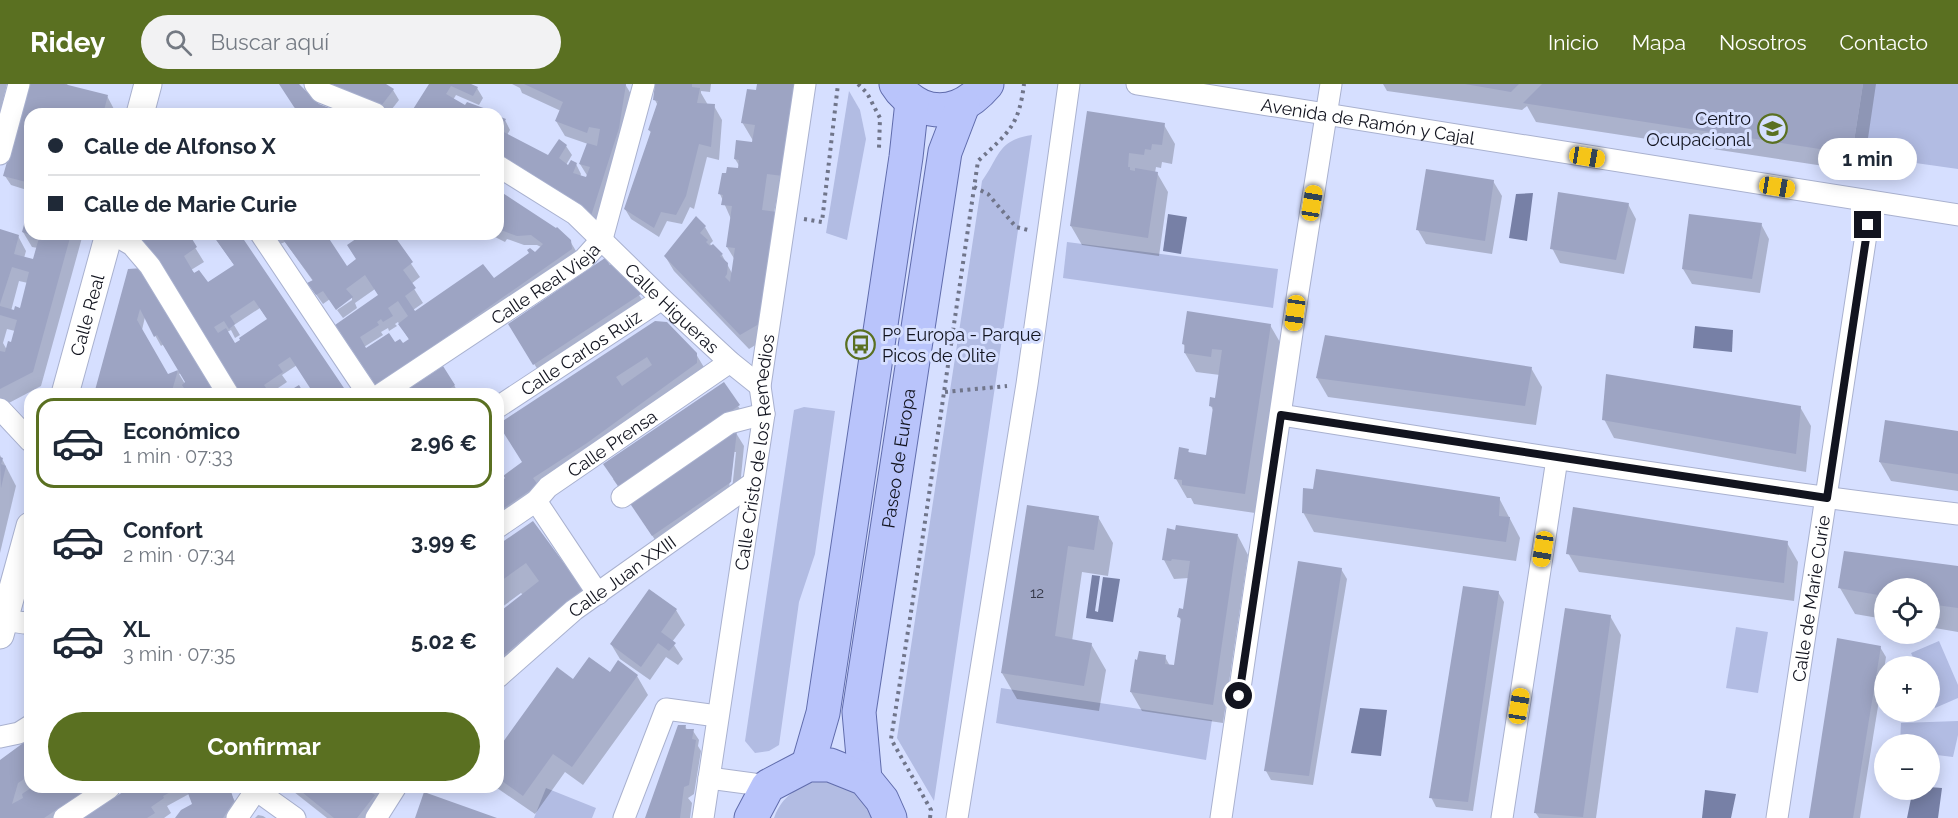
<!DOCTYPE html>
<html lang="es">
<meta charset="utf-8">
<style>
body{margin:0;font-family:Raleway,sans-serif;background:#f2f2f3;color:#1f2937;height:100vh;display:flex;flex-direction:column;font-size:22px;white-space:nowrap}
*{box-sizing:border-box;margin:0}
p{font-size:20px;color:#747a83}
.icon{flex:none;width:33px;height:33px;fill:none;stroke:currentColor;stroke-width:2;stroke-linecap:round;stroke-linejoin:round}
.map{position:relative;flex:1;overflow:hidden}
.sheet{position:absolute;left:24px;top:304px;width:480px;height:405px;display:flex;flex-direction:column;background:#fff;border-radius:18px;box-shadow:0 3px 15px #0003}
.sheet>*{flex:none}
.top-card{position:absolute;left:24px;top:24px;width:480px;height:132px;border-radius:18px;box-shadow:0 3px 15px #0003;display:grid;align-content:center;height:132px;padding:0 24px;background:#fff}
.buttons{position:absolute;left:1874px;top:494px;display:grid;gap:12px}
.buttons a{display:grid;place-items:center;width:66px;height:66px;border-radius:50%;background:#fff;box-shadow:0 3px 15px #0003;font-size:30px}
.end{position:absolute;width:27px;height:27px;margin:-14px;border:8px solid #12141f;background:#fff;box-shadow:0 0 0 3px #fff}
.from{border-radius:50%}
.bubble{position:absolute;height:42px;border-radius:21px;background:#fff;box-shadow:0 3px 15px #0003;font-size:20px;font-weight:700;line-height:42px;text-align:center}
.car{position:absolute;width:18px;height:36px;margin:-18px -9px;border-radius:8px;box-shadow:0 0 4px 2px #0007;background:linear-gradient(#f5c518 24%,#345 0 40%,#f5c518 0 76%,#345 0 86%,#f5c518 0)}
.top-card b{display:flex;align-items:center;gap:21px;height:57px;font-size:22px}
.top-card b+b{border-top:2px solid #e0e1e3}
.top-card i{width:15px;height:15px;background:#1f2937}
ul{padding:10px 0 0;list-style:none}
li{display:flex;align-items:center;gap:18px;height:90px;margin:0 12px 9px;padding:0 12px;border:3px solid transparent;border-radius:18px}
li div{flex:1}
li b{display:block;font-size:22px}
li em{font-style:normal;font-weight:700}
li.on{border-color:#5a7021}
li>.icon{width:54px;height:54px;stroke-width:1.5}
.button{display:flex;gap:12px;margin-top:auto;padding:12px 24px}
.button a{flex:1;height:69px;border-radius:36px;background:#5a7021;color:#fff;font-size:24px;font-weight:700;line-height:69px;text-align:center}
header{display:flex;align-items:center;gap:36px;box-sizing:border-box;height:84px;padding:0 30px;background:#5a7021;color:#fff}
header strong{font-size:28px}
nav{display:flex;gap:33px;margin-inline-start:auto;font-size:21px}
.search{width:420px;height:54px;background:#f2f2f3;display:flex;align-items:center;gap:15px;box-sizing:border-box;padding:0 21px;border-radius:33px;color:#747a83;font-size:22px}
.map>svg:first-child{display:block}
</style>
<header>
<strong>Ridey</strong>
<div class="search"><svg class="icon" aria-label="search" viewBox="0 0 24 24"><circle cx="10" cy="10" r="6"/><path d="M15 15l6 6"/></svg>Buscar aquí</div>
<nav><a>Inicio</a><a>Mapa</a><a>Nosotros</a><a>Contacto</a></nav>
</header>
<div class="map">
<svg width="1958" height="734" viewBox="0 0 1958 734">
<rect width="100%" height="100%" fill="#d6dfff"/>
<g fill="#b2bce3">
<polygon points="1863,0 1958,0 1958,85 1852,70"/>
<polygon points="849,7 860,26 866,55 847,156 826,149"/>
<path d="M 1032,51 L 934,717 L 897,654 L 982,97 C 999,74 997,56 1032,51 Z"/>
<polygon points="1067,158 1278,185 1273,224 1063,194"/>
<polygon points="804,323 835,327 815,470 799,518 779,661 769,667 755,669 745,657 794,326"/>
<polygon points="1736,543 1768,548 1758,609 1726,604"/>
<polygon points="1939,557 1958,601 1958,614 1935,624 1929,610 1929,582 1917,582 1911,569"/>
<polygon points="1001,604 1212,636 1206,676 996,639"/>
<polygon points="1958,637 1958,651 1953,673 1929,670 1929,660 1900,660 1901,639"/>
<path d="M 819,696 C 854,699 856,708 875,734 L 774,734 C 782,712 797,703 819,696 Z"/>
<polygon points="546,704 596,724 592,734 534,734"/>
</g>
<g fill="#7780a6">
<polygon points="1533,109 1527,157 1509,154 1516,110"/>
<polygon points="1168,130 1187,133 1181,170 1163,167"/>
<polygon points="1695,242 1733,246 1732,268 1693,264"/>
<polygon points="1092,491 1100,492 1095,527 1098,528 1103,493 1120,495 1113,538 1086,534"/>
<polygon points="1360,624 1387,626 1381,672 1351,669"/>
<polygon points="1929,703 1942,704 1938,734 1907,734 1913,705 1929,705"/>
<polygon points="1705,706 1736,710 1731,734 1702,734"/>
</g>
<g fill="#0003" fill-rule="evenodd">
<polygon points="0,0 7,0 0,29"/>
<polygon points="31,0 67,0 69,3 107,12 115,27 115,30 30,30 30,107 11,101 5,92"/>
<polygon points="329,0 383,0 393,6 399,16 388,30 374,30"/>
<polygon points="431,0 468,0 477,4 483,14 479,21 456,11 453,16 466,23 487,28 489,30 411,30"/>
<polygon points="512,0 625,0 634,15 598,146 498,82 498,33 505,36 510,46 507,51 548,73 566,62 572,71 566,81 569,83 576,80 581,90 580,93 587,95 588,93 580,80 588,60 565,52 556,37 561,27 522,9 520,4"/>
<polygon points="661,0 711,0 710,8 701,7 701,9 708,21 714,22 722,36 719,76 707,73 694,125 690,123 682,140 667,137 659,153 631,135 625,125 652,50 649,46 658,22 655,16"/>
<polygon points="759,0 793,110 778,108 774,129 767,254 749,265 674,187 665,172 705,143 713,157 710,160 722,171 733,191 735,176 727,163 731,135 720,110 739,86 740,83 735,75 755,60 742,38 758,8"/>
<polygon points="1383,0 1876,0 1863,88 1536,38 1527,22 1522,26 1387,7"/>
<polygon points="1088,29 1164,41 1175,60 1172,80 1162,78 1161,84 1156,83 1155,89 1157,89 1168,108 1159,172 1082,161 1071,142"/>
<polygon points="1493,97 1502,112 1492,170 1426,160 1418,146"/>
<path d="M 498,108 L 570,157 L 576,167 L 577,175 L 383,310 L 342,251 L 379,212 L 375,205 L 355,219 L 357,224 L 343,234 L 337,226 L 352,216 L 352,212 L 336,224 L 330,215 L 323,220 L 315,209 L 313,197 L 285,158 L 280,160 L 273,150 L 324,150 L 346,185 L 358,176 L 366,150 L 391,150 L 420,193 L 411,200 L 423,219 L 413,226 L 415,229 L 493,196 L 535,171 L 541,163 L 537,161 L 524,161 L 507,155 L 505,158 L 489,150 L 498,150 ZM 398,238 L 410,257 L 402,261 L 366,267 L 364,263 L 383,251 L 381,248 L 388,244 L 389,247 L 397,242 L 395,240 Z"/>
<polygon points="1628,120 1636,135 1624,190 1560,179 1552,164"/>
<path d="M 30,125 L 30,150 L 83,150 L 41,302 L 7,320 L 0,314 L 0,147 L 18,152 L 26,167 L 24,174 L 34,177 L 38,164 L 32,163 L 23,148 ZM 19,197 L 28,199 L 21,225 L 11,227 ZM 7,245 L 15,247 L 12,260 L 7,266 L 3,259 Z"/>
<polygon points="1761,140 1769,155 1760,209 1692,200 1683,185"/>
<path d="M 138,150 L 193,150 L 191,157 L 204,178 L 191,186 L 207,200 L 235,182 L 212,150 L 239,150 L 347,310 L 286,310 L 298,303 L 303,310 L 312,304 L 297,281 L 282,291 L 287,298 L 269,310 L 244,310 L 244,307 L 236,310 ZM 260,224 L 268,236 L 234,261 L 227,248 L 231,246 L 235,254 L 240,251 L 234,241 Z"/>
<polygon points="609,183 621,183 648,225 543,294 518,254"/>
<path d="M 129,186 L 217,310 L 189,310 L 185,303 L 183,310 L 96,310 ZM 145,233 L 161,262 L 164,260 L 180,286 L 167,292 L 142,246 ZM 181,289 L 187,299 L 185,300 L 179,290 Z"/>
<polygon points="666,239 696,270 705,285 498,441 498,401 524,379"/>
<polygon points="1270,241 1281,260 1255,429 1194,420 1191,414 1187,414 1176,395 1188,366 1189,369 1208,372 1214,328 1211,322 1216,316 1220,291 1196,288 1185,269 1184,260"/>
<polygon points="1531,284 1542,303 1536,341 1328,313 1317,294"/>
<polygon points="454,301 459,310 462,310 415,310 412,304"/>
<polygon points="738,322 747,336 628,417 613,395"/>
<polygon points="1800,323 1811,342 1806,388 1614,354 1604,335"/>
<path d="M 736,349 L 744,362 L 739,413 L 661,465 L 631,419 ZM 733,368 L 736,368 L 732,406 L 729,405 Z"/>
<polygon points="1958,349 1958,407 1891,397 1880,378"/>
<polygon points="0,371 16,402 0,469"/>
<polygon points="498,384 502,391 498,394"/>
<polygon points="1499,414 1520,454 1516,477 1314,448 1303,428"/>
<polygon points="1028,422 1098,433 1113,459 1108,492 1082,488 1072,557 1091,560 1106,586 1099,627 1017,615 1002,589"/>
<polygon points="533,439 582,506 592,525 505,598 498,597 498,531 523,511 521,509 498,526 498,463"/>
<polygon points="1238,452 1248,471 1223,639 1142,627 1131,608 1165,573 1170,582 1176,583 1182,538 1179,533 1184,526 1189,494 1174,495 1164,476"/>
<polygon points="1787,459 1798,478 1794,517 1579,488 1568,469"/>
<polygon points="1958,484 1958,548 1929,543 1929,504 1884,504 1884,535 1855,530 1840,504"/>
<polygon points="1341,485 1347,495 1313,701 1271,696 1266,687"/>
<polygon points="649,507 676,526 685,541 672,558 683,575 678,581 666,573 650,596 620,575 611,560"/>
<polygon points="1498,508 1504,518 1473,727 1436,723 1431,713"/>
<polygon points="1610,532 1621,551 1596,734 1539,734 1535,728"/>
<polygon points="1838,556 1880,563 1886,573 1860,734 1811,734"/>
<polygon points="610,590 637,592 648,611 583,701 565,688 535,730 497,704 498,668 573,597"/>
<polygon points="679,642 685,642 687,646 693,647 699,656 698,662 701,667 694,710 688,714 692,719 690,734 647,734"/>
<polygon points="30,658 30,704 118,704 72,734 0,734 0,678"/>
<polygon points="132,704 225,704 230,708 238,723 241,734 177,734 182,727 194,721 189,710 167,722 171,729 164,734 86,734"/>
<polygon points="289,704 393,704 376,734 327,734"/>
<polygon points="258,731 263,732 266,734 255,734"/>
</g>
<g fill="#9da4c3" fill-rule="evenodd">
<polygon points="29,0 64,0 108,11 103,30 74,30 59,26 58,30 30,30 30,99 3,92"/>
<polygon points="279,0 299,0 319,20 345,30 300,30 294,23"/>
<polygon points="333,0 386,0 394,5 378,26 357,17"/>
<polygon points="429,0 471,0 478,3 473,12 451,2 446,10 465,21 467,18 489,26 487,30 410,30"/>
<polygon points="524,0 626,0 619,44 591,132 498,76 498,32 506,35 500,46 548,71 559,55 567,61 559,74 568,81 571,76 577,79 573,89 586,93 590,83 579,80 587,59 597,62 600,45 589,43 587,49 555,37 563,18"/>
<polygon points="655,0 692,0 692,3 700,4 697,19 715,20 711,63 699,60 686,112 676,131 661,128 654,144 624,125 651,47 648,46 658,17 653,16"/>
<polygon points="757,0 796,0 783,92 767,90 762,126 777,128 759,240 740,251 664,172 696,132 706,142 700,149 708,156 706,158 710,162 713,160 723,170 720,172 728,179 727,190 725,193 730,198 735,164 726,163 732,122 721,121 723,111 718,110 722,89 726,89 727,83 738,84 739,76 734,75 736,56 752,58 755,41 741,39 747,5 756,6"/>
<polygon points="1465,0 1519,0 1511,8"/>
<polygon points="1542,0 1863,0 1852,70 1523,19"/>
<polygon points="1087,27 1165,39 1162,61 1152,60 1151,66 1145,65 1144,71 1129,69 1128,83 1130,83 1130,86 1135,87 1135,84 1158,88 1148,154 1070,142"/>
<polygon points="1426,85 1494,96 1485,157 1416,146"/>
<path d="M 498,106 L 556,144 L 557,143 L 571,156 L 572,165 L 376,302 L 335,241 L 378,211 L 365,191 L 346,205 L 353,213 L 336,226 L 323,207 L 316,211 L 307,199 L 313,196 L 279,150 L 326,150 L 347,182 L 356,175 L 347,161 L 363,150 L 393,150 L 413,178 L 403,186 L 416,204 L 405,212 L 415,227 L 483,180 L 494,194 L 529,169 L 527,166 L 530,164 L 535,168 L 543,160 L 531,151 L 517,152 L 501,146 L 500,150 L 498,149 ZM 398,217 L 408,232 L 398,240 L 409,255 L 403,259 L 400,255 L 395,258 L 389,249 L 366,264 L 360,253 L 379,241 L 377,238 L 381,235 L 383,238 L 393,232 L 388,224 Z"/>
<polygon points="1558,108 1629,119 1616,176 1550,165"/>
<polygon points="29,122 30,150 71,150 33,288 0,305 0,267 5,268 8,257 11,258 17,236 0,231 0,222 14,226 15,222 20,224 29,188 12,183 0,220 0,145 19,151 14,170 33,175 39,154 22,148"/>
<polygon points="1689,130 1762,139 1752,195 1682,185"/>
<path d="M 137,150 L 189,150 L 197,163 L 184,172 L 194,189 L 199,186 L 208,198 L 234,181 L 212,150 L 240,150 L 348,310 L 284,310 L 299,301 L 303,308 L 310,304 L 290,273 L 278,281 L 283,288 L 264,301 L 270,310 L 235,310 ZM 254,216 L 267,235 L 239,254 L 240,256 L 235,259 L 226,244 L 218,249 L 214,243 L 224,237 L 229,245 L 235,240 L 230,232 Z"/>
<polygon points="605,174 610,181 613,179 621,181 641,210 533,281 508,240"/>
<polygon points="143,184 218,310 188,310 182,301 185,298 157,251 154,253 140,225 137,236 168,290 178,286 171,310 94,310 128,185"/>
<polygon points="1187,227 1271,240 1245,410 1182,401 1182,396 1174,395 1179,363 1189,365 1188,368 1206,371 1213,323 1209,322 1210,313 1215,314 1222,266 1212,265 1211,273 1184,269 1185,261 1182,260"/>
<path d="M 655,237 L 667,238 L 697,269 L 697,279 L 587,359 L 533,394 L 538,401 L 498,428 L 498,399 L 505,394 L 503,392 L 522,378 L 498,340 ZM 647,273 L 652,281 L 622,302 L 616,293 Z"/>
<polygon points="1325,251 1532,283 1525,322 1316,294"/>
<polygon points="443,282 455,301 445,308 447,310 414,310 410,304"/>
<polygon points="1606,290 1801,322 1796,370 1602,336"/>
<polygon points="724,298 740,321 619,403 603,380"/>
<polygon points="1885,336 1958,347 1958,390 1879,378"/>
<polygon points="737,346 731,398 652,452 629,418"/>
<polygon points="0,373 3,374 1,380 6,382 1,404"/>
<polygon points="1316,385 1500,413 1499,432 1510,433 1506,458 1302,429 1303,404 1313,405"/>
<polygon points="1027,421 1099,432 1094,466 1068,462 1055,552 1092,559 1084,602 1001,589"/>
<polygon points="1573,423 1788,457 1784,499 1566,470"/>
<polygon points="533,437 583,505 498,576 498,529 539,497 526,479 498,499 498,461"/>
<polygon points="1176,441 1238,450 1213,621 1130,608 1135,575 1137,576 1139,567 1166,571 1165,580 1174,581 1181,534 1177,533 1179,524 1183,525 1190,477 1172,475 1171,477 1162,476 1167,444 1175,446"/>
<polygon points="1844,467 1958,482 1958,524 1929,520 1929,504 1884,504 1884,512 1838,504"/>
<polygon points="1298,477 1342,484 1309,692 1264,687"/>
<polygon points="1463,502 1499,507 1468,718 1429,714"/>
<polygon points="649,505 677,525 661,548 676,559 669,567 658,559 641,583 610,560"/>
<polygon points="1565,524 1611,531 1583,733 1534,729"/>
<polygon points="1837,554 1881,562 1853,734 1809,734"/>
<polygon points="589,573 610,588 618,576 638,591 572,683 553,670 523,712 498,694 498,665 557,583 573,595"/>
<polygon points="678,641 686,641 685,645 694,645 692,655 696,656 689,701 684,703 680,734 645,734"/>
<polygon points="30,654 30,691 18,699 12,720 23,714 22,710 31,704 89,704 44,734 0,734 0,676"/>
<polygon points="129,704 178,704 163,712 164,714 151,723 155,729 147,734 77,734 83,730 83,734"/>
<polygon points="186,704 227,704 231,707 234,717 223,734 175,734 181,726 192,720"/>
<polygon points="297,704 374,704 370,708 375,711 357,734 334,734"/>
<polygon points="424,708 497,734 415,734"/>
</g>
<g fill="none" stroke-linecap="round" stroke-linejoin="round">
<defs>
<g id="minor">
<polyline points="315,0 321,8 376,30"/>
<path id="s1" d="M 1137,0 L 1958,131"/>
<polyline points="0,70 19,0"/>
<path id="s2" d="M 498,82 L 575,130 L 662,215 L 730,278 L 760,302"/>
<polyline points="113,150 132,161 150,182 228,310"/>
<polyline points="261,150 368,310"/>
<path id="s3" d="M 381,310 L 584,175 L 602,155 L 644,0"/>
<path id="s4" d="M 498,323 L 662,215"/>
<polyline points="0,325 30,357"/>
<path d="M 1281,331 C 1506,367 1731,403 1958,430"/>
<polyline points="622,413 729,339 764,330"/>
<polyline points="536,417 598,510"/>
<path id="s5" d="M 498,443 L 536,417 L 548,403 L 730,278"/>
<polyline points="4,536 24,539 30,537"/>
<path id="s6" d="M 498,593 L 574,526 L 753,399"/>
<polyline points="0,653 19,649 30,642"/>
<polyline points="709,694 768,702"/>
<polyline points="253,704 295,734"/>
<polyline points="64,734 109,704"/>
<polyline points="237,734 256,706"/>
<polyline points="376,734 395,704"/>
<polyline points="624,734 666,625 717,632"/>
<path id="s7" d="M 703,734 L 764,330 L 760,302 L 805,0"/>
<polyline points="957,734 1027,300 1069,0"/>
<polyline points="1221,734 1298,208 1331,0"/>
<polyline points="1502,734 1557,375"/>
<path id="s8" d="M 1777,734 L 1871,118"/>
</g>
<g id="tertiary">
<polyline points="140,30 148,0"/>
<path id="s9" d="M 65,310 L 109,150"/>
<polyline points="0,551 30,442"/>
</g>
<g id="primary">
<path d="M 896,0 C 902,10 911,17 921,22 C 948,33 970,20 987,0"/>
<polyline points="808,681 823,629 906,73 912,18"/>
<path id="s10" d="M 865,695 L 859,628 L 945,68 L 963,21"/>
<polyline points="751,734 768,702 808,681 830,681 865,695 882,716 890,734"/>
</g>
</defs>
<use href="#minor" stroke="#a9b1cf" stroke-width="23"/>
<use href="#tertiary" stroke="#a9b1cf" stroke-width="29"/>
<use href="#primary" stroke="#606cac" stroke-width="35"/>
<g stroke="#70758a" stroke-width="4" stroke-dasharray="3 4.5" stroke-linecap="butt">
<polyline points="858,0 867,9 880,34 879,64"/>
<polyline points="974,103 988,110 1016,143 1028,146"/>
<polyline points="804,135 822,138 838,0"/>
<polyline points="945,308 1007,302"/>
<path d="M 930,734 L 931,726 L 891,655 L 922,458 L 978,77 C 1008,49 1019,42 1024,0"/>
</g>
<use href="#minor" stroke="#fff" stroke-width="21"/>
<use href="#tertiary" stroke="#fff" stroke-width="27"/>
<use href="#primary" stroke="#b9c4fb" stroke-width="33"/>
</g>
<g fill="none" stroke-linecap="round" stroke-linejoin="round">
<polyline stroke="#12141f" stroke-width="8" points="1239,612 1281,331 1827,414 1868,141"/>
</g>
<defs>
<symbol id="school-ring" viewBox="-11 -11 22 22"><circle r="9.5" fill="#d6dfff" stroke="#5a7021" stroke-width="1.5"/><path d="M0-5L7-2L0 1L-7-2ZM-4 1L0 2.5L4 1V4Q0 6-4 4Z" fill="#5a7021"/></symbol>
<symbol id="bus-ring" viewBox="-11 -11 22 22"><circle r="9.5" fill="#d6dfff" stroke="#5a7021" stroke-width="1.5"/><path d="M-5-6H5V4H4V6H2V4H-2V6H-4V4H-5ZM-3.5-4V0h7V-4ZM-3.5 1.2v1.5H-2V1.2ZM2 1.2v1.5H3.5V1.2Z" fill="#5a7021"/></symbol>
</defs>
<g fill-rule="evenodd">
<use href="#school-ring" x="1756" y="28" width="33" height="33"/>
<use href="#bus-ring" x="844" y="244" width="33" height="33"/>
</g>
<g text-anchor="middle" dominant-baseline="central" stroke-width="6" stroke-linejoin="round" paint-order="stroke">
<g font-size="15" fill="#353848">
<text x="1037" y="509">12</text>
</g>
<g font-size="18" fill="#12141f" stroke="#d6dfff" text-anchor="end">
<text x="1751" y="34">Centro<tspan x="1751" dy="21">Ocupacional</tspan></text>
<text x="882" y="250" text-anchor="start">Pº Europa - Parque<tspan x="882" dy="21">Picos de Olite</tspan></text>
</g>
<g font-size="18" fill="#12141f" stroke="#d6dfff">
<text stroke="none"><textPath href="#s1" startOffset="234">Avenida de Ramón y Cajal</textPath></text>
<text stroke="none"><textPath href="#s3" startOffset="198">Calle Real Vieja</textPath></text>
<text stroke="none"><textPath href="#s2" startOffset="226">Calle Higueras</textPath></text>
<text stroke="none"><textPath href="#s9" startOffset="82">Calle Real</textPath></text>
<text stroke="none"><textPath href="#s4" startOffset="99">Calle Carlos Ruiz</textPath></text>
<text stroke="none"><textPath href="#s5" startOffset="142">Calle Prensa</textPath></text>
<text stroke="none"><textPath href="#s7" startOffset="370">Calle Cristo de los Remedios</textPath></text>
<text stroke="none"><textPath href="#s10" startOffset="324">Paseo de Europa</textPath></text>
<text stroke="none"><textPath href="#s6" startOffset="160">Calle Juan XXIII</textPath></text>
<text stroke="none"><textPath href="#s8" startOffset="222">Calle de Marie Curie</textPath></text>
</g>
</g>
</svg>
<div class="buttons">
<a><svg class="icon" aria-label="locate" viewBox="0 0 24 24"><circle cx="12" cy="12" r="6"/><path d="M12 2v4M12 18v4M2 12h4M18 12h4"/></svg></a>
<a>+</a>
<a>−</a>
</div>
<i class="end from" style="left:1239px;top:612px"></i>
<i class="end" style="left:1868px;top:141px"></i>
<div class="bubble" style="left:1818px;top:54px;width:99px">1 min</div>
<i class="car" style="left:1587px;top:73px;rotate:99deg"></i>
<i class="car" style="left:1777px;top:103px;rotate:99deg"></i>
<i class="car" style="left:1312px;top:119px;rotate:9deg"></i>
<i class="car" style="left:1295px;top:229px;rotate:188deg"></i>
<i class="car" style="left:1543px;top:465px;rotate:189deg"></i>
<i class="car" style="left:1519px;top:622px;rotate:9deg"></i>
<div class="top-card">
<b><i class="from"></i>Calle de Alfonso X</b>
<b><i></i>Calle de Marie Curie</b>
</div>
<section class="sheet">
<ul>
<li class="on"><svg class="icon" aria-label="car" viewBox="0 0 24 24"><path d="M5 17H2v-5l4-1 3-4h7l3 4 3 1v5h-3M9 17h6M6 11h13"/><circle cx="7" cy="17" r="2"/><circle cx="17" cy="17" r="2"/></svg><div><b>Económico</b><p>1 min · 07:33</p></div><em>2.96 €</em></li>
<li><svg class="icon" aria-label="car" viewBox="0 0 24 24"><path d="M5 17H2v-5l4-1 3-4h7l3 4 3 1v5h-3M9 17h6M6 11h13"/><circle cx="7" cy="17" r="2"/><circle cx="17" cy="17" r="2"/></svg><div><b>Confort</b><p>2 min · 07:34</p></div><em>3.99 €</em></li>
<li><svg class="icon" aria-label="car" viewBox="0 0 24 24"><path d="M5 17H2v-5l4-1 3-4h7l3 4 3 1v5h-3M9 17h6M6 11h13"/><circle cx="7" cy="17" r="2"/><circle cx="17" cy="17" r="2"/></svg><div><b>XL</b><p>3 min · 07:35</p></div><em>5.02 €</em></li>
</ul>
<div class="button"><a>Confirmar</a></div>
</section>
</div>
